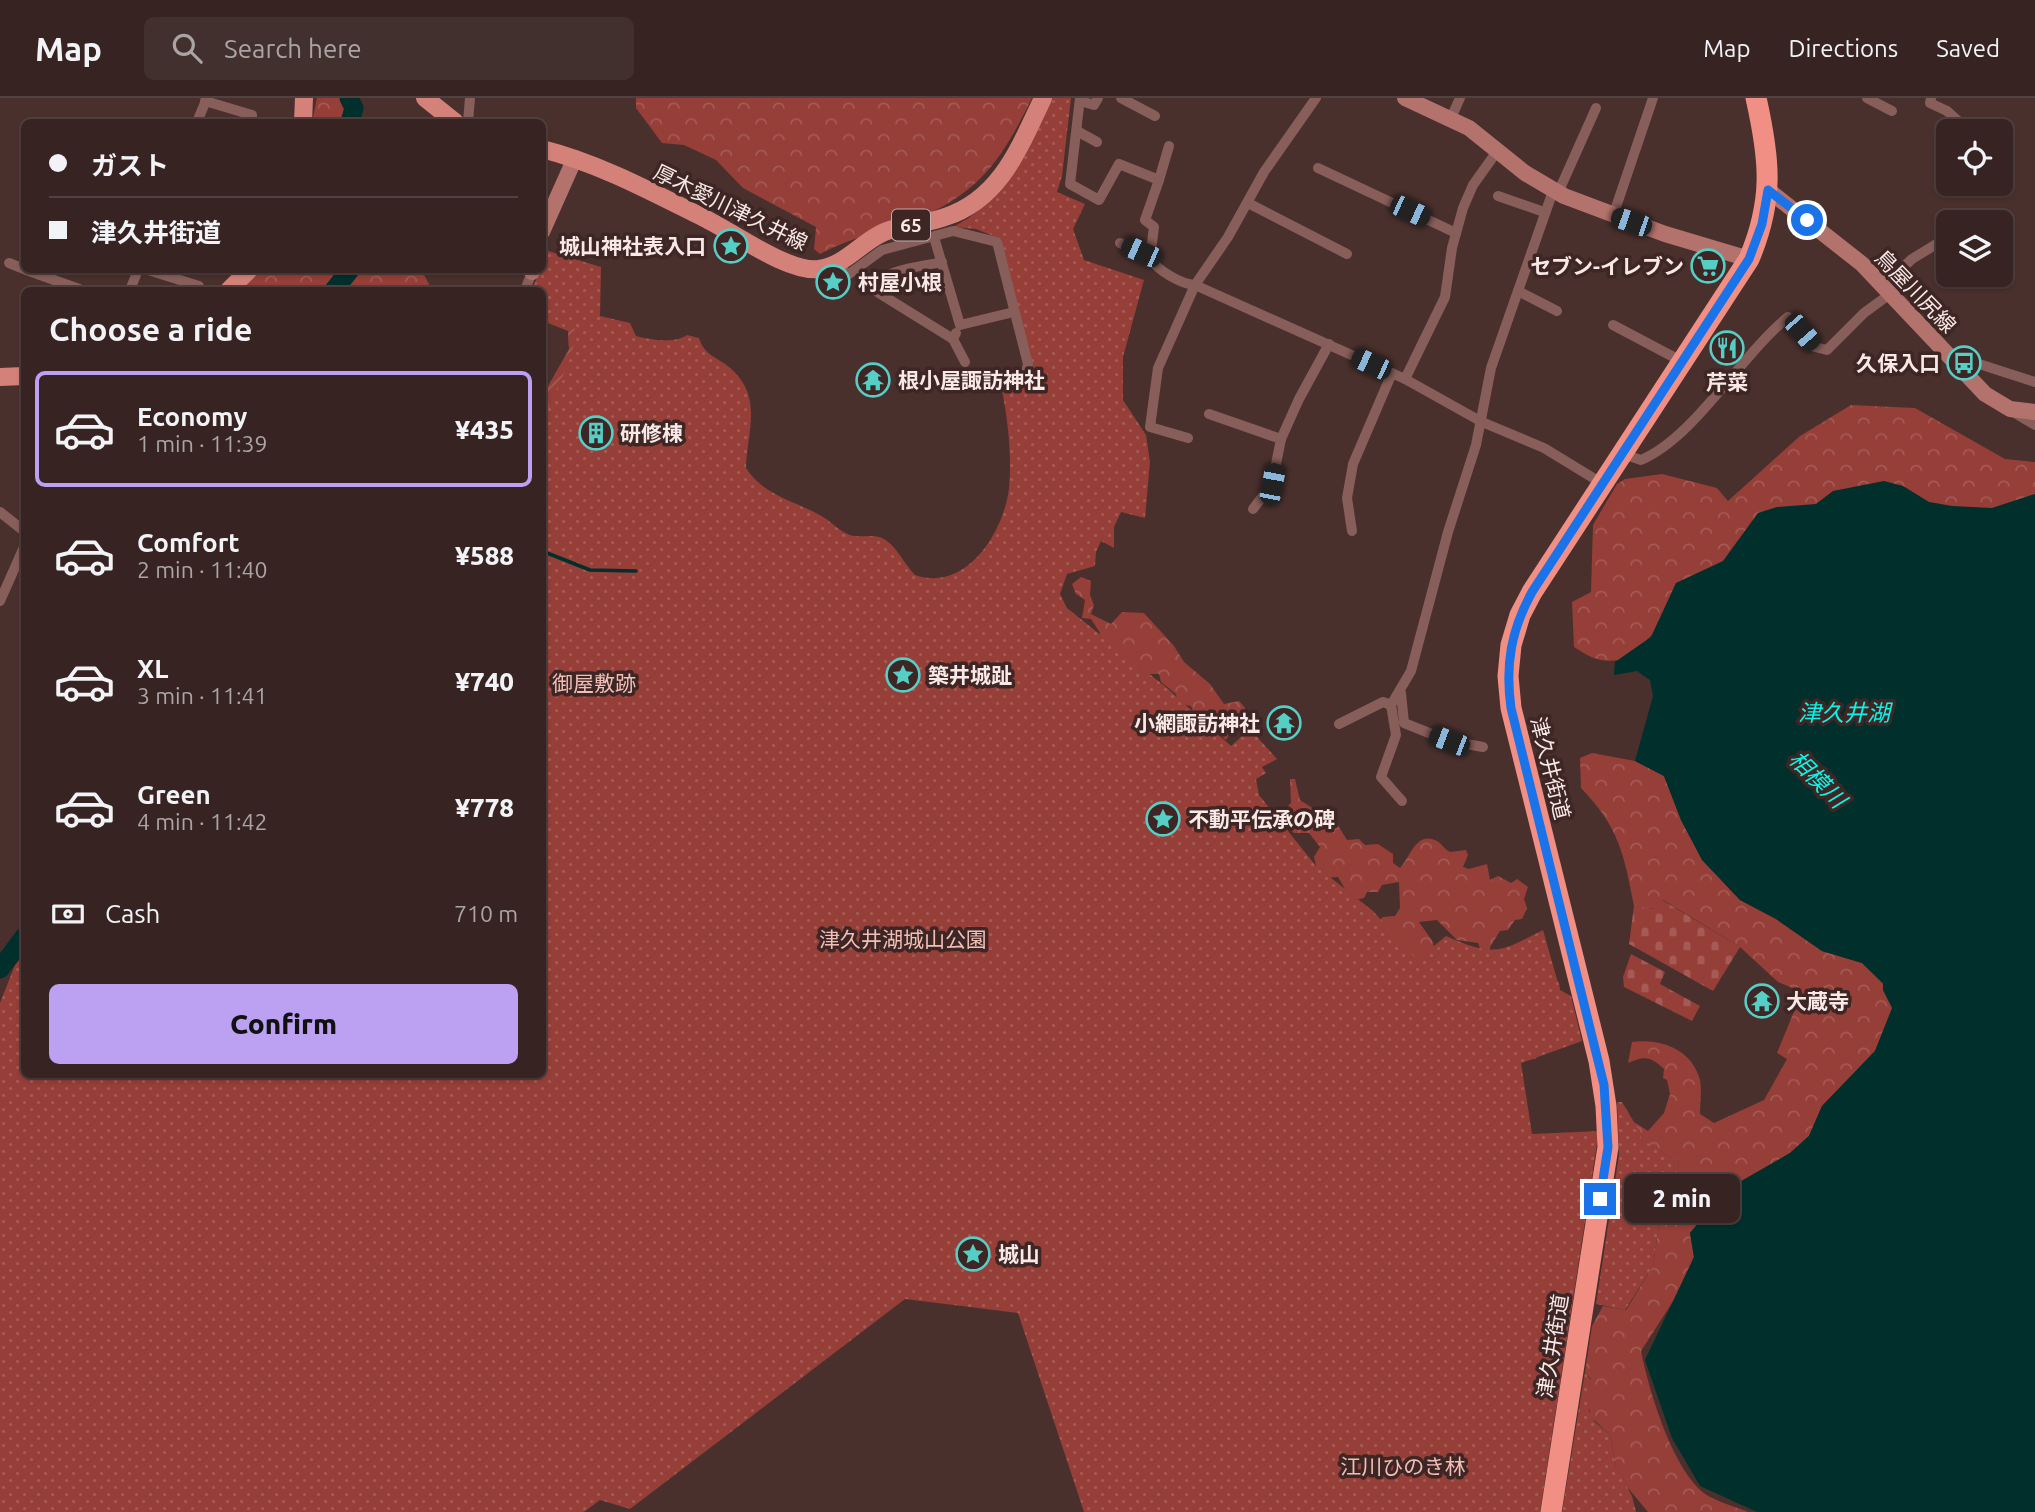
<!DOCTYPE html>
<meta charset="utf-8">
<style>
body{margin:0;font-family:Ubuntu,"Noto Sans JP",sans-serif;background:#42302f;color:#f1f3f6;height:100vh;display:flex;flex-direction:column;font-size:26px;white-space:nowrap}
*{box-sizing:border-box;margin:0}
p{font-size:23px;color:#aaa4a5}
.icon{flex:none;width:38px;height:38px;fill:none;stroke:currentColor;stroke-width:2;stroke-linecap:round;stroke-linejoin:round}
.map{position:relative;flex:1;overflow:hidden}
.sheet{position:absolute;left:21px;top:189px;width:525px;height:791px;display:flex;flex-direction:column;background:#372422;border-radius:10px;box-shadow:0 2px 5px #0004,0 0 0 2px #514140}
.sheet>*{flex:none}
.guide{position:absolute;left:21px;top:21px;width:525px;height:154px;border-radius:10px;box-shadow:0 2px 5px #0004,0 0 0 2px #514140;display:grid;align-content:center;height:154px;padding:0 28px;background:#372422}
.buttons{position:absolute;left:1936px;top:21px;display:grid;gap:14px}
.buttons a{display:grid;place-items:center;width:77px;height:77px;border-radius:10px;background:#372422;box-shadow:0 2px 5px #0004,0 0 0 2px #514140;font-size:35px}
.end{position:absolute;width:32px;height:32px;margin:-16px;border:9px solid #1a73e8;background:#fff;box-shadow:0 0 0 4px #fff}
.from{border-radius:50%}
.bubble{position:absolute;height:49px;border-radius:10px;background:#372422;box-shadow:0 2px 5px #0004,0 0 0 2px #514140;font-size:23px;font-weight:800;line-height:49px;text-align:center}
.car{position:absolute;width:21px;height:42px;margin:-21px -10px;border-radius:9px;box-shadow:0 0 5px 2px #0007;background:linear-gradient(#222 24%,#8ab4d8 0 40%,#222 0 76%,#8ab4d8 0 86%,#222 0)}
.guide b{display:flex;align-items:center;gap:24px;height:66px;font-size:26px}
.guide b+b{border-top:2px solid #514140}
.guide i{width:18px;height:18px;background:#f1f3f6}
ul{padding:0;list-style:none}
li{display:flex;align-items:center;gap:21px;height:116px;margin:0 14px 10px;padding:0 14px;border:4px solid transparent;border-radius:10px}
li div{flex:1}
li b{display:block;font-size:26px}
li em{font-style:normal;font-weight:800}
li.on{border-color:#bca0f2}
li>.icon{width:63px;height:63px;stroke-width:1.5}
h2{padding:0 28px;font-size:32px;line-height:84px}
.pay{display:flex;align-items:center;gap:18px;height:77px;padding:0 28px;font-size:26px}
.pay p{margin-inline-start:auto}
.cta{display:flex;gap:14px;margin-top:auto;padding:14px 28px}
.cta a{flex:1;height:80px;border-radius:10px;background:#bca0f2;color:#111;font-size:28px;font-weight:800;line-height:80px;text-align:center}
header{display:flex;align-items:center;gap:42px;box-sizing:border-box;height:98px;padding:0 35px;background:#372422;border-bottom:2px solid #514140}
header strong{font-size:33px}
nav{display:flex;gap:38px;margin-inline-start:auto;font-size:24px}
.search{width:490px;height:63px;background:#42302f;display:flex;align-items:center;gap:18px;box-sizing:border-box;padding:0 24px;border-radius:10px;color:#aaa4a5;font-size:26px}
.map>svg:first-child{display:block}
</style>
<header>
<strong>Map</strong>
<div class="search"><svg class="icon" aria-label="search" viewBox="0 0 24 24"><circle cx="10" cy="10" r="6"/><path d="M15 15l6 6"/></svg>Search here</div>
<nav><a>Map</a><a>Directions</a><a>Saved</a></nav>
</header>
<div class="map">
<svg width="2035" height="1414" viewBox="0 0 2035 1414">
<defs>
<pattern id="forest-crowns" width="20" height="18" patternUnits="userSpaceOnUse" patternTransform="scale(1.75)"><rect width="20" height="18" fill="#963e38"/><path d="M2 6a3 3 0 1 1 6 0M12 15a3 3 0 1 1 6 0" fill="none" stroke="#a55a55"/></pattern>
<pattern id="cemetery-stones" width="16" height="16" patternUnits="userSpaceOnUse" patternTransform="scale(1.75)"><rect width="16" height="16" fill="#963e38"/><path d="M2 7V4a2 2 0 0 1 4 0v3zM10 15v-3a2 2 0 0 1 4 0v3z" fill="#a55a55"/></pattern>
<pattern id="park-dots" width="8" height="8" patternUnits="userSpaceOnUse" patternTransform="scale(1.75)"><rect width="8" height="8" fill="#963e38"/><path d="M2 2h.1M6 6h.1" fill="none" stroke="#a55a55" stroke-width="1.8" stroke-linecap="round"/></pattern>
<pattern id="garden-furrows" width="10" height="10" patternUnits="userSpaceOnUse" patternTransform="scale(1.75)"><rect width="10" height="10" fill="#963e38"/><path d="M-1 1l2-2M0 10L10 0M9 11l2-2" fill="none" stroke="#a55a55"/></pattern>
</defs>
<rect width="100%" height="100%" fill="#49302d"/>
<g fill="url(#forest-crowns)">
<polygon points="317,0 350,0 344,24 312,24"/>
<path d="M 636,0 L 1032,0 C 1003,59 981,95 916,121 C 884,133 852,139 820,156 L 814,151 L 816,129 L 743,90 L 716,62 L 684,47 L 662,45 L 636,10 Z"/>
<polygon points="261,172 405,172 424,177 429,186 427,192 242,192"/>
<path d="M 1851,307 L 1915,310 L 2005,361 L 2035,364 L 2035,398 L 1991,412 L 1928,406 L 1815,408 L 1722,466 L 1630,559 C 1607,567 1593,562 1574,549 L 1572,504 L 1591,494 L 1593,427 L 1617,386 L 1625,381 L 1662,376 L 1717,390 L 1728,403 L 1800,338 Z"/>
<path d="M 1081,479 L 1091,483 L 1090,497 L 1094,507 L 1091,516 L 1111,526 L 1122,514 L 1144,515 L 1174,548 L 1184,564 L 1210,586 L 1224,606 L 1239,603 L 1245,610 L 1245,620 L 1239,631 L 1230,635 L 1226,642 C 1222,639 1221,635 1218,632 C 1205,621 1197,629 1191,608 L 1177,605 L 1176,596 L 1161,584 L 1159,576 L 1143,576 L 1100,545 L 1100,535 L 1091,521 L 1082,520 L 1085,502 L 1076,496 L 1072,486 Z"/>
<path d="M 1592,655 L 1635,663 L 1664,678 L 1681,722 L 1702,761 L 1740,802 L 1776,821 L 1822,853 L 1862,865 L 1883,886 L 1883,892 L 1893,910 L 1875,953 L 1822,1008 L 1809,1038 L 1790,1055 L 1720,1098 L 1690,1135 L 1694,1159 L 1679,1194 L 1641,1253 C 1649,1293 1670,1362 1699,1391 C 1710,1402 1734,1408 1748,1414 L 1648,1414 L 1623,1384 L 1616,1369 L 1610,1337 L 1591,1319 L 1588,1305 L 1591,1281 L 1585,1274 L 1592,1228 L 1603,1208 L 1626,1212 L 1653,1168 L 1660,1120 L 1673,1107 L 1679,1064 L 1640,1041 L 1634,1024 L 1648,1033 L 1664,1015 L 1670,996 L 1667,982 L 1663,980 L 1664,971 C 1651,959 1646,957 1628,965 L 1632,944 C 1660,940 1692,951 1700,982 C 1702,992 1700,1005 1700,1016 L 1714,1025 L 1764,1002 L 1787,961 L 1777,955 L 1802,894 L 1778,884 L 1740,849 L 1663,802 L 1656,811 L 1634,808 C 1624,756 1619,729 1581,690 L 1580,660 Z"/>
<path d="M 1290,681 L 1295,681 L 1300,702 L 1337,726 L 1347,742 L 1359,741 L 1365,747 L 1378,746 L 1393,756 L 1393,765 L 1400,770 C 1410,760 1416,732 1437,743 C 1442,746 1444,751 1450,754 L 1466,752 L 1468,757 L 1463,769 L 1469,771 L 1487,766 L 1490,782 L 1498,778 L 1511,785 L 1517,781 L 1528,789 L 1524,801 L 1527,810 L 1522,821 L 1515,822 L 1508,832 L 1500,833 L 1490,849 L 1491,858 L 1559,884 L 1560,895 L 1536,961 L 1520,962 L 1478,845 L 1457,842 L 1437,822 L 1419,824 L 1433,844 L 1435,857 L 1476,922 L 1377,824 L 1383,819 L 1395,818 L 1400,810 L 1399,784 L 1382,787 L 1378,794 L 1367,794 L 1364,800 L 1355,802 L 1346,793 L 1338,779 L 1324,780 L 1317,772 L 1314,759 L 1320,749 L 1309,735 L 1294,735 L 1283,725 L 1283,713 L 1291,705 Z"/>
</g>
<g fill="url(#cemetery-stones)">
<polygon points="1662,802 1740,849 1713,893 1629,846 1634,808 1656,811"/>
<polygon points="1631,856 1665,874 1660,886 1700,908 1692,923 1624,889 1623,879"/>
</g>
<g fill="url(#park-dots)">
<path d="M 1050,0 L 1071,0 L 1062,78 L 1057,94 L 1085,106 L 1073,131 L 1084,162 L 1144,182 L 1123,259 L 1123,302 L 1146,337 L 1150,364 L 1145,420 L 1121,414 L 1114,429 L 1114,450 L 1101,443 L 1096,454 L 1095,468 L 1067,476 L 1060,496 L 1067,510 L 1167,590 L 1231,648 L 1250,631 L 1277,661 L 1262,669 L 1266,675 L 1256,681 L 1259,697 L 1316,768 L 1373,813 L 1417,862 L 1446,838 C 1494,859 1498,855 1543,832 L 1560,892 L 1571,898 L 1582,943 L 1521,965 L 1532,1036 L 1599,1033 L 1540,1414 L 1084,1414 L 1018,1215 L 905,1201 L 630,1411 L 600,1402 L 584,1414 L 0,1414 L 0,905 L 15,867 L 24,856 L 24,976 L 542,976 L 542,299 L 569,251 L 568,233 L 543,223 L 542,192 L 532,192 L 540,172 L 542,172 L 545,152 L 601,169 L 600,218 L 630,225 L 636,238 C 652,242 673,246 687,237 L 699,240 C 704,257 717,259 729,269 C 764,298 747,333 746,370 C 765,399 795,402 823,419 C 833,425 840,434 850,437 C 862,441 875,434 887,443 C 898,451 905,467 915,477 C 965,495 1004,435 1009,390 C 1012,357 1008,324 1002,292 L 1031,285 L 1029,276 L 1033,269 L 1001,141 L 976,131 L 953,129 C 1006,103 1025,50 1050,0 Z"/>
<polygon points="1617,1004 1622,1004 1640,1034 1641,1041 1679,1064 1673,1107 1660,1120 1653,1168 1625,1212 1596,1206 1619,1057"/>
<polygon points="1585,1274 1591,1282 1589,1313 1595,1324 1610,1337 1616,1369 1632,1398 1636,1414 1562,1414"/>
</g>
<path fill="url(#garden-furrows)" d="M 575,230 C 577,259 554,291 545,320 L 543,299 L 569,252 L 568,233 Z"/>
<polygon fill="#002f2c" points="1884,383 1903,388 1929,404 1952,408 1992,410 2035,396 2035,1414 1757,1414 1700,1388 1672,1340 1645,1262 1694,1159 1690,1135 1729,1090 1790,1055 1809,1038 1822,1008 1875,953 1892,910 1883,892 1883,885 1862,865 1822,853 1776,821 1740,802 1702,762 1681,722 1664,678 1635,663 1653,598 1650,582 1637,573 1614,577 1615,564 1651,539 1676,485 1723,463 1758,415 1777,409 1816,406 1833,393"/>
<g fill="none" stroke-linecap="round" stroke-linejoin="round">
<polyline stroke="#002f2c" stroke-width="3.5" points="542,453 590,472 636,473"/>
<g stroke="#002f2c" stroke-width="19">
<polyline points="349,0 354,10 350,24"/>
<polyline points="334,192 350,172"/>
<polyline points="0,871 24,839"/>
</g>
<g stroke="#875e59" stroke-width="10">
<path d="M 1080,0 L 1070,86 L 1099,102 L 1119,66 L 1159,82 L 1145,122 L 1154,129 L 1150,160 C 1158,173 1181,186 1195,187 L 1405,281 L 1482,324 L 1544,350 L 1603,386"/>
<polyline points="1121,0 1155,18"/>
<polyline points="1867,0 1892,13"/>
<polyline points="1931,0 1930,5 1947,13 1968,32"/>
<polyline points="205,3 252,17 252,24"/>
<polyline points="1080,3 1094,7 1098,0"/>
<polyline points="1451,20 1460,0"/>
<polyline points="197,24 207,0"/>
<polyline points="468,24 470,0"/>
<polyline points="1077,33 1097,44"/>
<polyline points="1318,70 1456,135"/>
<polyline points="1159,82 1169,48"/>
<polyline points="1558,95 1596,10"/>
<polyline points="1498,98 1544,114"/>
<polyline points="1248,105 1347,156"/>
<polyline points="1613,118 1653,0"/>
<polyline points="934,139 960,227 1014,214"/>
<polyline points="1120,145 1150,160"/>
<path d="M 942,164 C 921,169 883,170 874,192 L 953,241"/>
<polyline points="9,165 24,171"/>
<polyline points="834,167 849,176 882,152 953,133 997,144 1028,266 1026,275 1028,286"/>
<polyline points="26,172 82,192"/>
<polyline points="148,172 199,188"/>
<polyline points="1883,188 1912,161 1943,142"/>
<polyline points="130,192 138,172"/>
<polyline points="525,192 532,174"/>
<polyline points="1518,193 1557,213"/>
<polyline points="1613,227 1683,264"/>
<polyline points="956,235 953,241 965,264"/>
<polyline points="1948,256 2035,284"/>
<polyline points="1003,280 1026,275"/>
<polyline points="1405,281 1445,199 1452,150 1463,110 1473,87 1498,52"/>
<polyline points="2013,314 2035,327"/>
<polyline points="1209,316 1281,341"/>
<polyline points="1188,340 1150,329 1158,270 1195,187 1228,139 1264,74 1316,0"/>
<path d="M 1623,356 L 1641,362 C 1695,339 1740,258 1788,219 L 1815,249 L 1827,252 L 1864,215 L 1890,196"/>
<polyline points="1253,411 1272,386 1281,341 1299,301 1329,246"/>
<polyline points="0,414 24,433"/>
<polyline points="1352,433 1347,400 1353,366 1392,275"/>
<polyline points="0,503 24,449"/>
<polyline points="1401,595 1404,625 1449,643 1483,649"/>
<polyline points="1339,626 1383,604 1391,607"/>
<polyline points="1402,703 1381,679 1396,637 1391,607 1411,573 1448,434 1476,347 1491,270 1553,93"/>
</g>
<g stroke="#b3726b" stroke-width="16">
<polyline points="1405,0 1469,30 1525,75 1564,98 1665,136 1749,161"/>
<polyline points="1768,92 1862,166 1985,296 2010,311 2035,314"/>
<polyline points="542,134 575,60"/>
<polyline points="532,174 532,172"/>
</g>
<g stroke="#d48179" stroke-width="18">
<polyline points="425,0 455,24"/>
<polyline points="303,24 304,0"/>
<path d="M 542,51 C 598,65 652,94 704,120 C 733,134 788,175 819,171 C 847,168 865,138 893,131 C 910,127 928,125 945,119 C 1001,101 1020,48 1043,0"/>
<polyline points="229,192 249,172"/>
<polyline points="0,279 24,278"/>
</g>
<path stroke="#f28f85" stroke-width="21" d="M 1551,1414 L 1608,1049 L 1606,1008 L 1599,963 L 1511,610 L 1508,578 L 1511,547 L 1520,517 L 1532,494 L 1749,161 C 1774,102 1770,62 1756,0"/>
</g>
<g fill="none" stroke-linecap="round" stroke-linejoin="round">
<path stroke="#1a73e8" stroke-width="9" d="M 1600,1101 L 1608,1049 L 1604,987 L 1511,610 C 1505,567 1511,532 1532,494 L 1749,161 L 1762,126 L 1768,92 L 1807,122"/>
</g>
<defs>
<symbol id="sight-ring" viewBox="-11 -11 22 22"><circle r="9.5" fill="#3e2624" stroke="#55cec5" stroke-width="1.5"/><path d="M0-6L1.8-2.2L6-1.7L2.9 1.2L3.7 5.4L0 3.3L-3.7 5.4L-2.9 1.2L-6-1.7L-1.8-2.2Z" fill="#55cec5"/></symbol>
<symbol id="supermarket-ring" viewBox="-11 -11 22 22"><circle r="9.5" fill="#3e2624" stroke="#55cec5" stroke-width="1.5"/><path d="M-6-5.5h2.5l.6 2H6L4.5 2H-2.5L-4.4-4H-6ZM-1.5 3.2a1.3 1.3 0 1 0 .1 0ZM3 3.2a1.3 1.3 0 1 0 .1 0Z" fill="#55cec5"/></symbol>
<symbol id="restaurant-ring" viewBox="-11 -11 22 22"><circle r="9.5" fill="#3e2624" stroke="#55cec5" stroke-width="1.5"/><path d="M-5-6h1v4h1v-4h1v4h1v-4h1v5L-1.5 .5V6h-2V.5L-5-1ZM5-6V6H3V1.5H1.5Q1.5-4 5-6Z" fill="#55cec5"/></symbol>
<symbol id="bus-ring" viewBox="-11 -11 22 22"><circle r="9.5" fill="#3e2624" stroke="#55cec5" stroke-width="1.5"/><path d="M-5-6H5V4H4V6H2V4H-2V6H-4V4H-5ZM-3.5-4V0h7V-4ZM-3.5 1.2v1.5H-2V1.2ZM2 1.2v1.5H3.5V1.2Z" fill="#55cec5"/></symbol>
<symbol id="temple-ring" viewBox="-11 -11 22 22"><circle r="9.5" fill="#3e2624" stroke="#55cec5" stroke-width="1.5"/><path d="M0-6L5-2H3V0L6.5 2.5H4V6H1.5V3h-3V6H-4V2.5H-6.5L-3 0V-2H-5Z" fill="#55cec5"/></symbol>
<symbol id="building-ring" viewBox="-11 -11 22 22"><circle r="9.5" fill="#3e2624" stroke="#55cec5" stroke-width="1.5"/><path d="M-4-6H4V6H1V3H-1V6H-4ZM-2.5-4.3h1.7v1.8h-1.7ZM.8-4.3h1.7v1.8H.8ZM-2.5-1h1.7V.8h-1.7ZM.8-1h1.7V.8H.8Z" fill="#55cec5"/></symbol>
</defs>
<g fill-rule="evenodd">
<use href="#sight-ring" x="712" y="129" width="38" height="38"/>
<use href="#supermarket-ring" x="1689" y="149" width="38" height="38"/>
<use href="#sight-ring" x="814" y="165" width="38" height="38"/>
<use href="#restaurant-ring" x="1708" y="231" width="38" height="38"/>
<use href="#bus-ring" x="1945" y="246" width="38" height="38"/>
<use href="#temple-ring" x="854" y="263" width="38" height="38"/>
<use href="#building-ring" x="577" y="316" width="38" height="38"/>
<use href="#sight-ring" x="884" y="558" width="38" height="38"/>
<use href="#temple-ring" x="1265" y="606" width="38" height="38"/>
<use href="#sight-ring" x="1144" y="702" width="38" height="38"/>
<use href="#temple-ring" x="1743" y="884" width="38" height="38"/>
<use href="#sight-ring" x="954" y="1137" width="38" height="38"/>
</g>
<g text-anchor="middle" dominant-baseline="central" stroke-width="7" stroke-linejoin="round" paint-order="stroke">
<rect fill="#3e2624" stroke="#c0aeac" stroke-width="2" x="892" y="111.5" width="38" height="31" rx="5"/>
<g font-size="19" font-weight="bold" fill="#f8e8e6">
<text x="911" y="127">65</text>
</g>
<g font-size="21" fill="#f8e8e6" stroke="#3e2624">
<text transform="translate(731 109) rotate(26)">厚木愛川津久井線</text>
<text transform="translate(1916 193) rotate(46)">鳥屋川尻線</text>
<text transform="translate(1551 670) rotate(76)">津久井街道</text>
<text transform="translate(1552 1248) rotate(-81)">津久井街道</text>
</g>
<g font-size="21" font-weight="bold" fill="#f8e8e6" stroke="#3e2624" text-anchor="start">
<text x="706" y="148" text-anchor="end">城山神社表入口</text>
<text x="1684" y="168" text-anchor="end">セブン-イレブン</text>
<text x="858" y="184">村屋小根</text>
<text x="1940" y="265" text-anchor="end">久保入口</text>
<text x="898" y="282">根小屋諏訪神社</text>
<text x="1727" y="284" text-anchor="middle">芹菜</text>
<text x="620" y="335">研修棟</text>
<text x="928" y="577">築井城趾</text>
<text x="1260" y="625" text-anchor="end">小網諏訪神社</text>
<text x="1188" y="721">不動平伝承の碑</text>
<text x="1786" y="903">大蔵寺</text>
<text x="998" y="1156">城山</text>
</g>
<g font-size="21" fill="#f2beb8" stroke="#3e2624">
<text x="594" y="585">御屋敷跡</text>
<text x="903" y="841">津久井湖城山公園</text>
<text x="1403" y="1368">江川ひのき林</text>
</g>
<g font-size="23" font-style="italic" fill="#07f6ea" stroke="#3e2624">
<text x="1844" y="614">津久井湖</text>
<text transform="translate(1818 681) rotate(45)">相模川</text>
</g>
</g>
</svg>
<div class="buttons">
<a><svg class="icon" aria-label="locate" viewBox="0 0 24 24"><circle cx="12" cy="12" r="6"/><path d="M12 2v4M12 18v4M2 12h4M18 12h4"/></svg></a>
<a><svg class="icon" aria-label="layers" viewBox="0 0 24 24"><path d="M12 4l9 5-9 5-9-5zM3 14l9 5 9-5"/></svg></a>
</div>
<i class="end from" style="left:1807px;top:122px"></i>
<i class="end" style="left:1600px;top:1101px"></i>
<div class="bubble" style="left:1624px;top:1076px;width:116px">2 min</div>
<i class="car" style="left:1410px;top:113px;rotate:115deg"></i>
<i class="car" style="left:1631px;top:124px;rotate:289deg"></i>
<i class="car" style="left:1141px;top:154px;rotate:294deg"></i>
<i class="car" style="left:1802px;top:234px;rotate:139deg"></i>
<i class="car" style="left:1371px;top:266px;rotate:295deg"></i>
<i class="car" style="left:1272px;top:386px;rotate:11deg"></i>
<i class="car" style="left:1449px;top:643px;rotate:291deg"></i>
<div class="guide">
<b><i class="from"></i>ガスト</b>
<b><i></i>津久井街道</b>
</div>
<section class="sheet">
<h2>Choose a ride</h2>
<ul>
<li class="on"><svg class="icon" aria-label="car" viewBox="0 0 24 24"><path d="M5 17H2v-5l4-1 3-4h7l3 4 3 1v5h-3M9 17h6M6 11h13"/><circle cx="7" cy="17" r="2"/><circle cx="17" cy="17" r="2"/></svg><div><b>Economy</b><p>1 min · 11:39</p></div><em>¥435</em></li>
<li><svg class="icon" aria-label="car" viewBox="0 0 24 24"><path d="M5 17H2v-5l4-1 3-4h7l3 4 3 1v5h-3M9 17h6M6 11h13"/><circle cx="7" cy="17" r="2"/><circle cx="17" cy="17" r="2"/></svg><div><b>Comfort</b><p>2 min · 11:40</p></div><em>¥588</em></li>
<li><svg class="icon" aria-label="car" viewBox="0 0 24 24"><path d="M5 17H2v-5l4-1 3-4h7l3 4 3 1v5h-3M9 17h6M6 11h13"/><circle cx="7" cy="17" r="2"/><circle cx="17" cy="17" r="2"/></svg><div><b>XL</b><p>3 min · 11:41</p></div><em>¥740</em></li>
<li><svg class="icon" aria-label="car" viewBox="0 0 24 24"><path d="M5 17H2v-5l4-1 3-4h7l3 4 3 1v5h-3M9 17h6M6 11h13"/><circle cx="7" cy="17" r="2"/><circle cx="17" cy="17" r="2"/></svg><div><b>Green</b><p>4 min · 11:42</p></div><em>¥778</em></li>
</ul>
<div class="pay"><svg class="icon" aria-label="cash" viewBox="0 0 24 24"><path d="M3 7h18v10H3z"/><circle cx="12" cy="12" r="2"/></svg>Cash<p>710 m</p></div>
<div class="cta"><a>Confirm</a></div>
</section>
</div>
